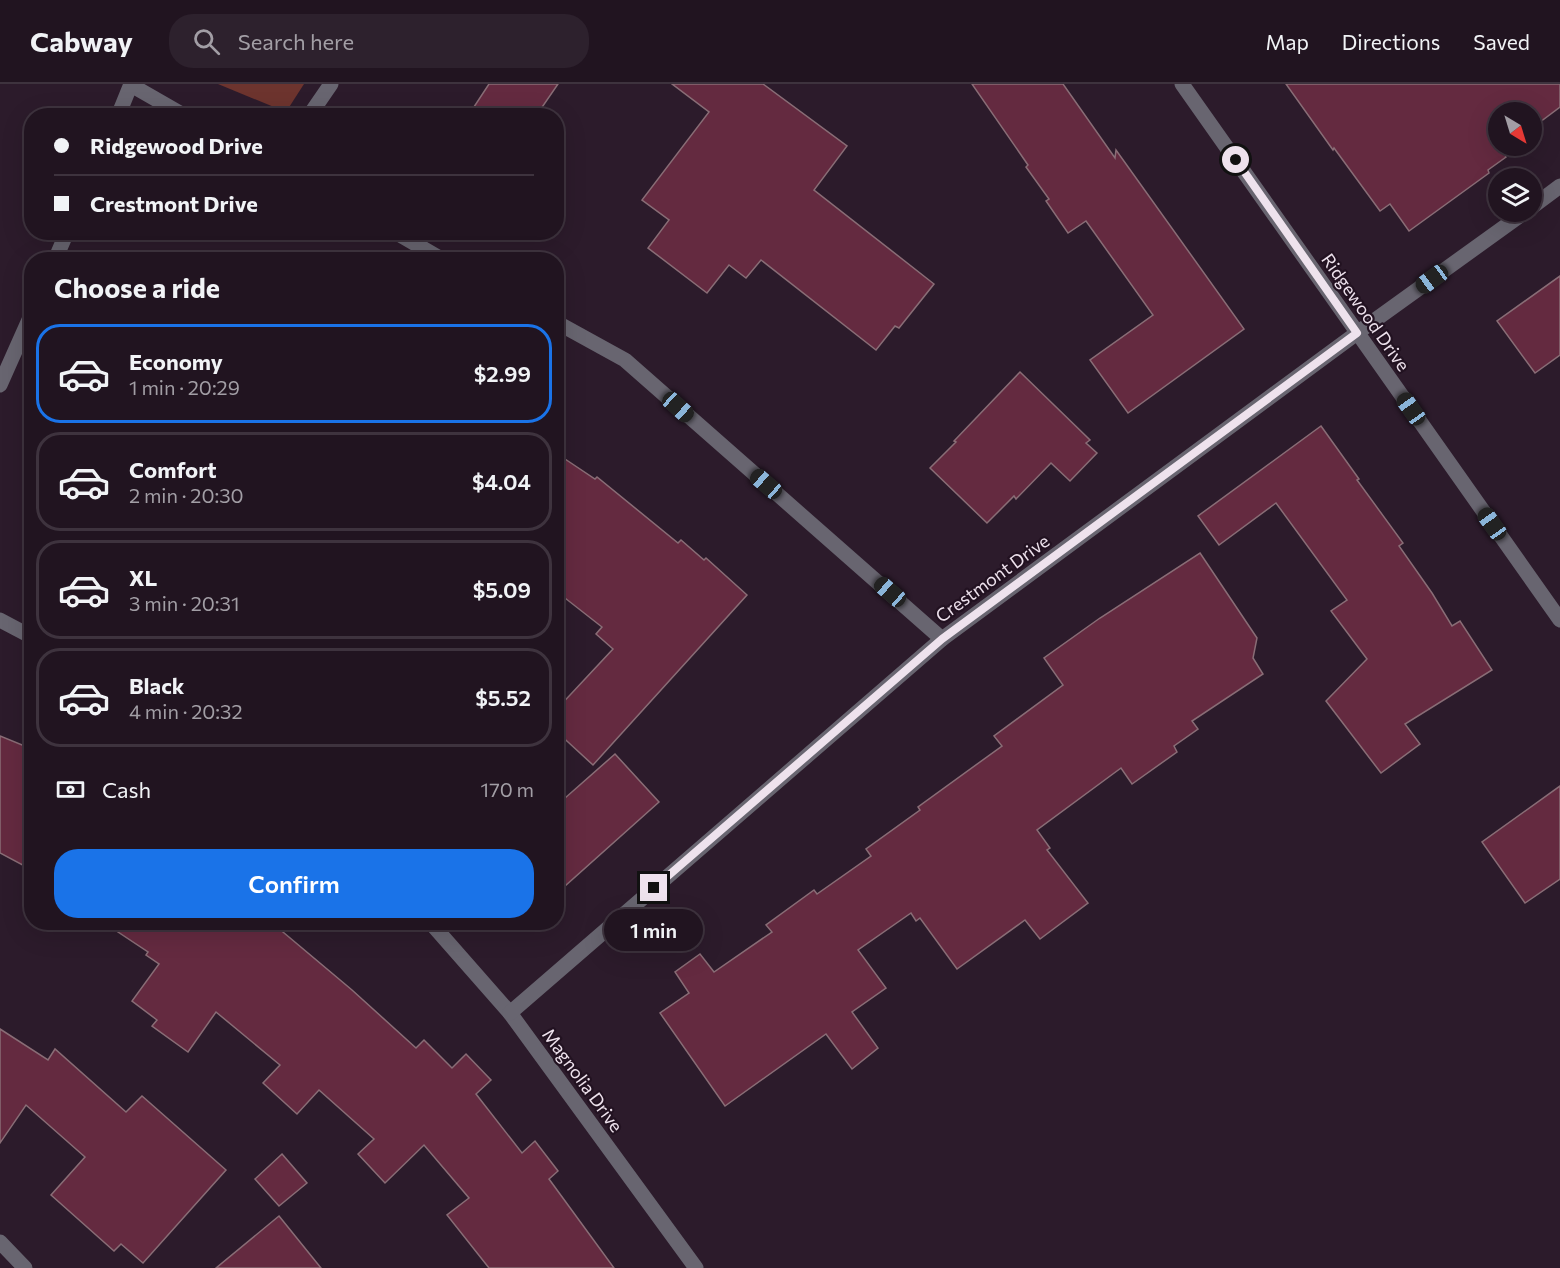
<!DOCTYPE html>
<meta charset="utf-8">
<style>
body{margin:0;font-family:Commissioner,sans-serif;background:#2d212d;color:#f1f3f6;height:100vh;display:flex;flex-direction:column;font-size:22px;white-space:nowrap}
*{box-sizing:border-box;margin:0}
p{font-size:20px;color:#a29ea5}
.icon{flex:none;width:33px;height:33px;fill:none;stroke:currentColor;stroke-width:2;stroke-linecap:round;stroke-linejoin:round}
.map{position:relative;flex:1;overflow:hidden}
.details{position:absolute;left:24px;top:168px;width:540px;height:678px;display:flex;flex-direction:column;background:#211420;border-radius:24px;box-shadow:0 6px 24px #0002,0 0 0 2px #3e333e}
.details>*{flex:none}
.hud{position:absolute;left:24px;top:24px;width:540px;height:132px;border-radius:24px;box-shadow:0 6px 24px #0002,0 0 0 2px #3e333e;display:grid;align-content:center;height:132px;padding:0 30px;background:#211420}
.needle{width:39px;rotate:142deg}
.tools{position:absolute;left:1488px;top:18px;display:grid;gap:12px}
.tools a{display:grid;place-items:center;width:54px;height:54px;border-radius:50%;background:#211420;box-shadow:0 6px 24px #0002,0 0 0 2px #3e333e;font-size:30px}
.end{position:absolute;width:27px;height:27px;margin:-14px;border:8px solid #eee2ed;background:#111;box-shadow:0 0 0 3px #111}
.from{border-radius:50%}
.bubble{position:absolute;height:42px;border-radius:21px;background:#211420;box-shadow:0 6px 24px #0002,0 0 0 2px #3e333e;font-size:20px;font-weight:600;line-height:42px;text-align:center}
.car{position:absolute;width:18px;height:36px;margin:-18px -9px;border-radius:8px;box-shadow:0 0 4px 2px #0007;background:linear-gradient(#222 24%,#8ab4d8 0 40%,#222 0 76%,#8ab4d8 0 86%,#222 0)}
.hud b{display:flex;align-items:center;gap:21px;height:57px;font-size:22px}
.hud b+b{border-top:2px solid #3e333e}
.hud i{width:15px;height:15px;background:#f1f3f6}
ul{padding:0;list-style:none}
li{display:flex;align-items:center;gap:18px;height:99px;margin:0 12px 9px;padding:0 18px;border:3px solid #3e333e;border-radius:24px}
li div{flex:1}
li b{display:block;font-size:22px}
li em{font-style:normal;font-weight:600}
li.active{border-color:#1a73e8}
li>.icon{width:54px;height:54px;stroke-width:1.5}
h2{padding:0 30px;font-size:27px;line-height:72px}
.pay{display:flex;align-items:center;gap:15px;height:66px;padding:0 30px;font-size:22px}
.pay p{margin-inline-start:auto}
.primary-button{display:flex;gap:12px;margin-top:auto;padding:12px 30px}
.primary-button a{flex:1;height:69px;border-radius:24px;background:#1a73e8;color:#fff;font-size:24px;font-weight:600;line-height:69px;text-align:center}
header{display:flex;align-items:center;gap:36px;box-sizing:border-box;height:84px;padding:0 30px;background:#211420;border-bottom:2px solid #3e333e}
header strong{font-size:28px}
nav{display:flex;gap:33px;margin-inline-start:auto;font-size:21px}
.search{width:420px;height:54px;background:#2d212d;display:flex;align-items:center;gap:15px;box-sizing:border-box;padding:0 21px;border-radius:24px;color:#a29ea5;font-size:22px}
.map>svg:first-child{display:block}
</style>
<header>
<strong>Cabway</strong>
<div class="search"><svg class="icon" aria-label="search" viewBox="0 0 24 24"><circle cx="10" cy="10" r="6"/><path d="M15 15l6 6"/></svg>Search here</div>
<nav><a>Map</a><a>Directions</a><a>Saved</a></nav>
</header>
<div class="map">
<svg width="1560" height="1184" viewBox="0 0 1560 1184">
<rect width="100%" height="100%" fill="#2c1b2b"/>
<polygon fill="#6d342e" points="218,0 304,0 286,28"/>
<g fill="#642a40" stroke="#896d76" stroke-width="1.5">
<polygon points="489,0 558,0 536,32 468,32"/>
<polygon points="672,0 763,0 847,62 814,106 934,200 899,244 895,242 876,266 761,176 746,194 729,181 707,209 648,164 669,136 642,116 709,28"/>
<polygon points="972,0 1063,0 1115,74 1116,66 1244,245 1128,329 1090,276 1153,231 1086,137 1068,149 1046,117 1049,115 1026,83 1028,81"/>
<polygon points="1286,0 1560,0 1560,23 1532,44 1532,28 1498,28 1498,62 1508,62 1502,66 1506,73 1488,86 1489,89 1409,147 1390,120 1380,127 1334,64 1333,66"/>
<polygon points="1560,192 1560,271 1535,289 1497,237"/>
<polygon points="1020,288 1090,356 1086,359 1097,369 1070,397 1051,379 1016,415 1014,412 987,439 930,384 956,358 954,357"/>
<polygon points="1321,342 1359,395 1357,396 1403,459 1399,462 1432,509 1452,542 1460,537 1492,586 1405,640 1420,660 1381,689 1326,617 1367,575 1331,527 1347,516 1276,419 1219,461 1198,432"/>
<polygon points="556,369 595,395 597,393 678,459 681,456 704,476 706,474 747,511 593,681 556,647 556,626 613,565 596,550 602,543 556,507"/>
<polygon points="1200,469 1257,554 1253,574 1263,590 1192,637 1198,645 1174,662 1177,668 1132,700 1121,684 1037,746 1050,764 1047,766 1088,819 1040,855 1025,836 957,885 920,834 916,837 911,829 858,866 886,904 852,928 878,964 852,985 826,950 725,1022 660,929 689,909 675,888 700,870 714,888 772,848 766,841 814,806 817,810 871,772 866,765 920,726 918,723 1002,662 994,652 1063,601 1044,574 1100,534"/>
<polygon points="0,652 32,665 32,786 0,769"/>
<polygon points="615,670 659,718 556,810 556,722"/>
<polygon points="1560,702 1560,795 1525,819 1482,758"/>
<polygon points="103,838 271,838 352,906 416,964 424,956 452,984 466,970 491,996 476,1010 522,1069 535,1057 558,1087 549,1095 614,1184 489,1184 447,1131 469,1114 424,1061 385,1099 358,1070 374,1055 319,1006 297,1030 263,999 280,981 216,928 188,968 152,942 157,936 132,917 159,880 146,871 148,868"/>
<polygon points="0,945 48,976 55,965 126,1028 142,1012 226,1086 143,1179 121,1160 114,1167 51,1111 85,1073 26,1021 0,1059"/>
<polygon points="282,1070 307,1099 279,1122 255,1095"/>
<polygon points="279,1132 321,1184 216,1184"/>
</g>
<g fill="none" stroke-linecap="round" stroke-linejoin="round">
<g stroke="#686570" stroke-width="15">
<polyline points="1182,0 1560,536"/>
<polyline points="131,1 185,32"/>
<polyline points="118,32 131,0"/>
<polyline points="309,32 331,0"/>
<polyline points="1532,123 1560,102"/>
<polyline points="395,148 443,176"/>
<polyline points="55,176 67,148"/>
<polyline points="556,238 625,276 942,555"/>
<polyline points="0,301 32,229"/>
<polyline points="0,536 32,553"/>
<polyline points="430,838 510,929 696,1184"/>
<polyline points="510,929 942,555 1357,249 1525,128"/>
<polyline points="0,1158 25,1184"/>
</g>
</g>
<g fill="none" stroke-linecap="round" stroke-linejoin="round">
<polyline stroke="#eee2ed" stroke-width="8" points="654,804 942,555 1357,249 1236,76"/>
</g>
<g text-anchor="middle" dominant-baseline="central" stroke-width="4.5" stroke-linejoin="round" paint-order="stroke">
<g font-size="18" fill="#eee2ed" stroke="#221221">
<text transform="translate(1366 228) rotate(55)">Ridgewood Drive</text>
<text transform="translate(992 494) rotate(-36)">Crestmont Drive</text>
<text transform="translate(583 996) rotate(54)">Magnolia Drive</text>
</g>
</g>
</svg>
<div class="tools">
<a><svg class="needle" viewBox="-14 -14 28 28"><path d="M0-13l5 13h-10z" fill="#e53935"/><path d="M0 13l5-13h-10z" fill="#a29ea5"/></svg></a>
<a><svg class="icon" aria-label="layers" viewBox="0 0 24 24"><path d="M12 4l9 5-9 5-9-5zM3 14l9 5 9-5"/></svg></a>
</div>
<i class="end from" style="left:1236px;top:76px"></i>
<i class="end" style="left:654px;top:804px"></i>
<div class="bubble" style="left:604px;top:825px;width:99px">1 min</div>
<i class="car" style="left:1432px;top:195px;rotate:234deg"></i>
<i class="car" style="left:678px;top:323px;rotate:132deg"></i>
<i class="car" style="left:1411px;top:325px;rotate:325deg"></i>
<i class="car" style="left:766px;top:400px;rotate:311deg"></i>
<i class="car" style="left:1492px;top:440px;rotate:325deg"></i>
<i class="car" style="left:890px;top:508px;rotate:311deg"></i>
<div class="hud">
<b><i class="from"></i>Ridgewood Drive</b>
<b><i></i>Crestmont Drive</b>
</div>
<section class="details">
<h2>Choose a ride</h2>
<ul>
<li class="active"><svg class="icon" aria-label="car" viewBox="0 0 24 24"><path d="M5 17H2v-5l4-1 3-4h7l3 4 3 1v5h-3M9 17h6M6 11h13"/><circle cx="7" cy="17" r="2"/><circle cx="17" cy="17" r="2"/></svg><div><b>Economy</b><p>1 min · 20:29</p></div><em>$2.99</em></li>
<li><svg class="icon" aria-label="car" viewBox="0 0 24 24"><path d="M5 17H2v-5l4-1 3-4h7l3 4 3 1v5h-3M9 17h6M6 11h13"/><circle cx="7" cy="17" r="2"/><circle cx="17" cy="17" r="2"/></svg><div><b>Comfort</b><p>2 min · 20:30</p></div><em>$4.04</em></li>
<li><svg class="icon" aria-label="car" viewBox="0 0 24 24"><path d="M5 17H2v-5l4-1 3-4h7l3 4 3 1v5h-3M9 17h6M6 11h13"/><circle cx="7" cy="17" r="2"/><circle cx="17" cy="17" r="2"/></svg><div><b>XL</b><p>3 min · 20:31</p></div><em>$5.09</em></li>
<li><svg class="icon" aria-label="car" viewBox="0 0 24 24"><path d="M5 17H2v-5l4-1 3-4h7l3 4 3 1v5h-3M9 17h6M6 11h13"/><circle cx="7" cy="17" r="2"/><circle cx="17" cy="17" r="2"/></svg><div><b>Black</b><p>4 min · 20:32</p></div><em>$5.52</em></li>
</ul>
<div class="pay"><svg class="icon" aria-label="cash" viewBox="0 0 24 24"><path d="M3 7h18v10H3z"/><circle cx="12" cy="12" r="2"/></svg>Cash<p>170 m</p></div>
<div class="primary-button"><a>Confirm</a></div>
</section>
</div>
